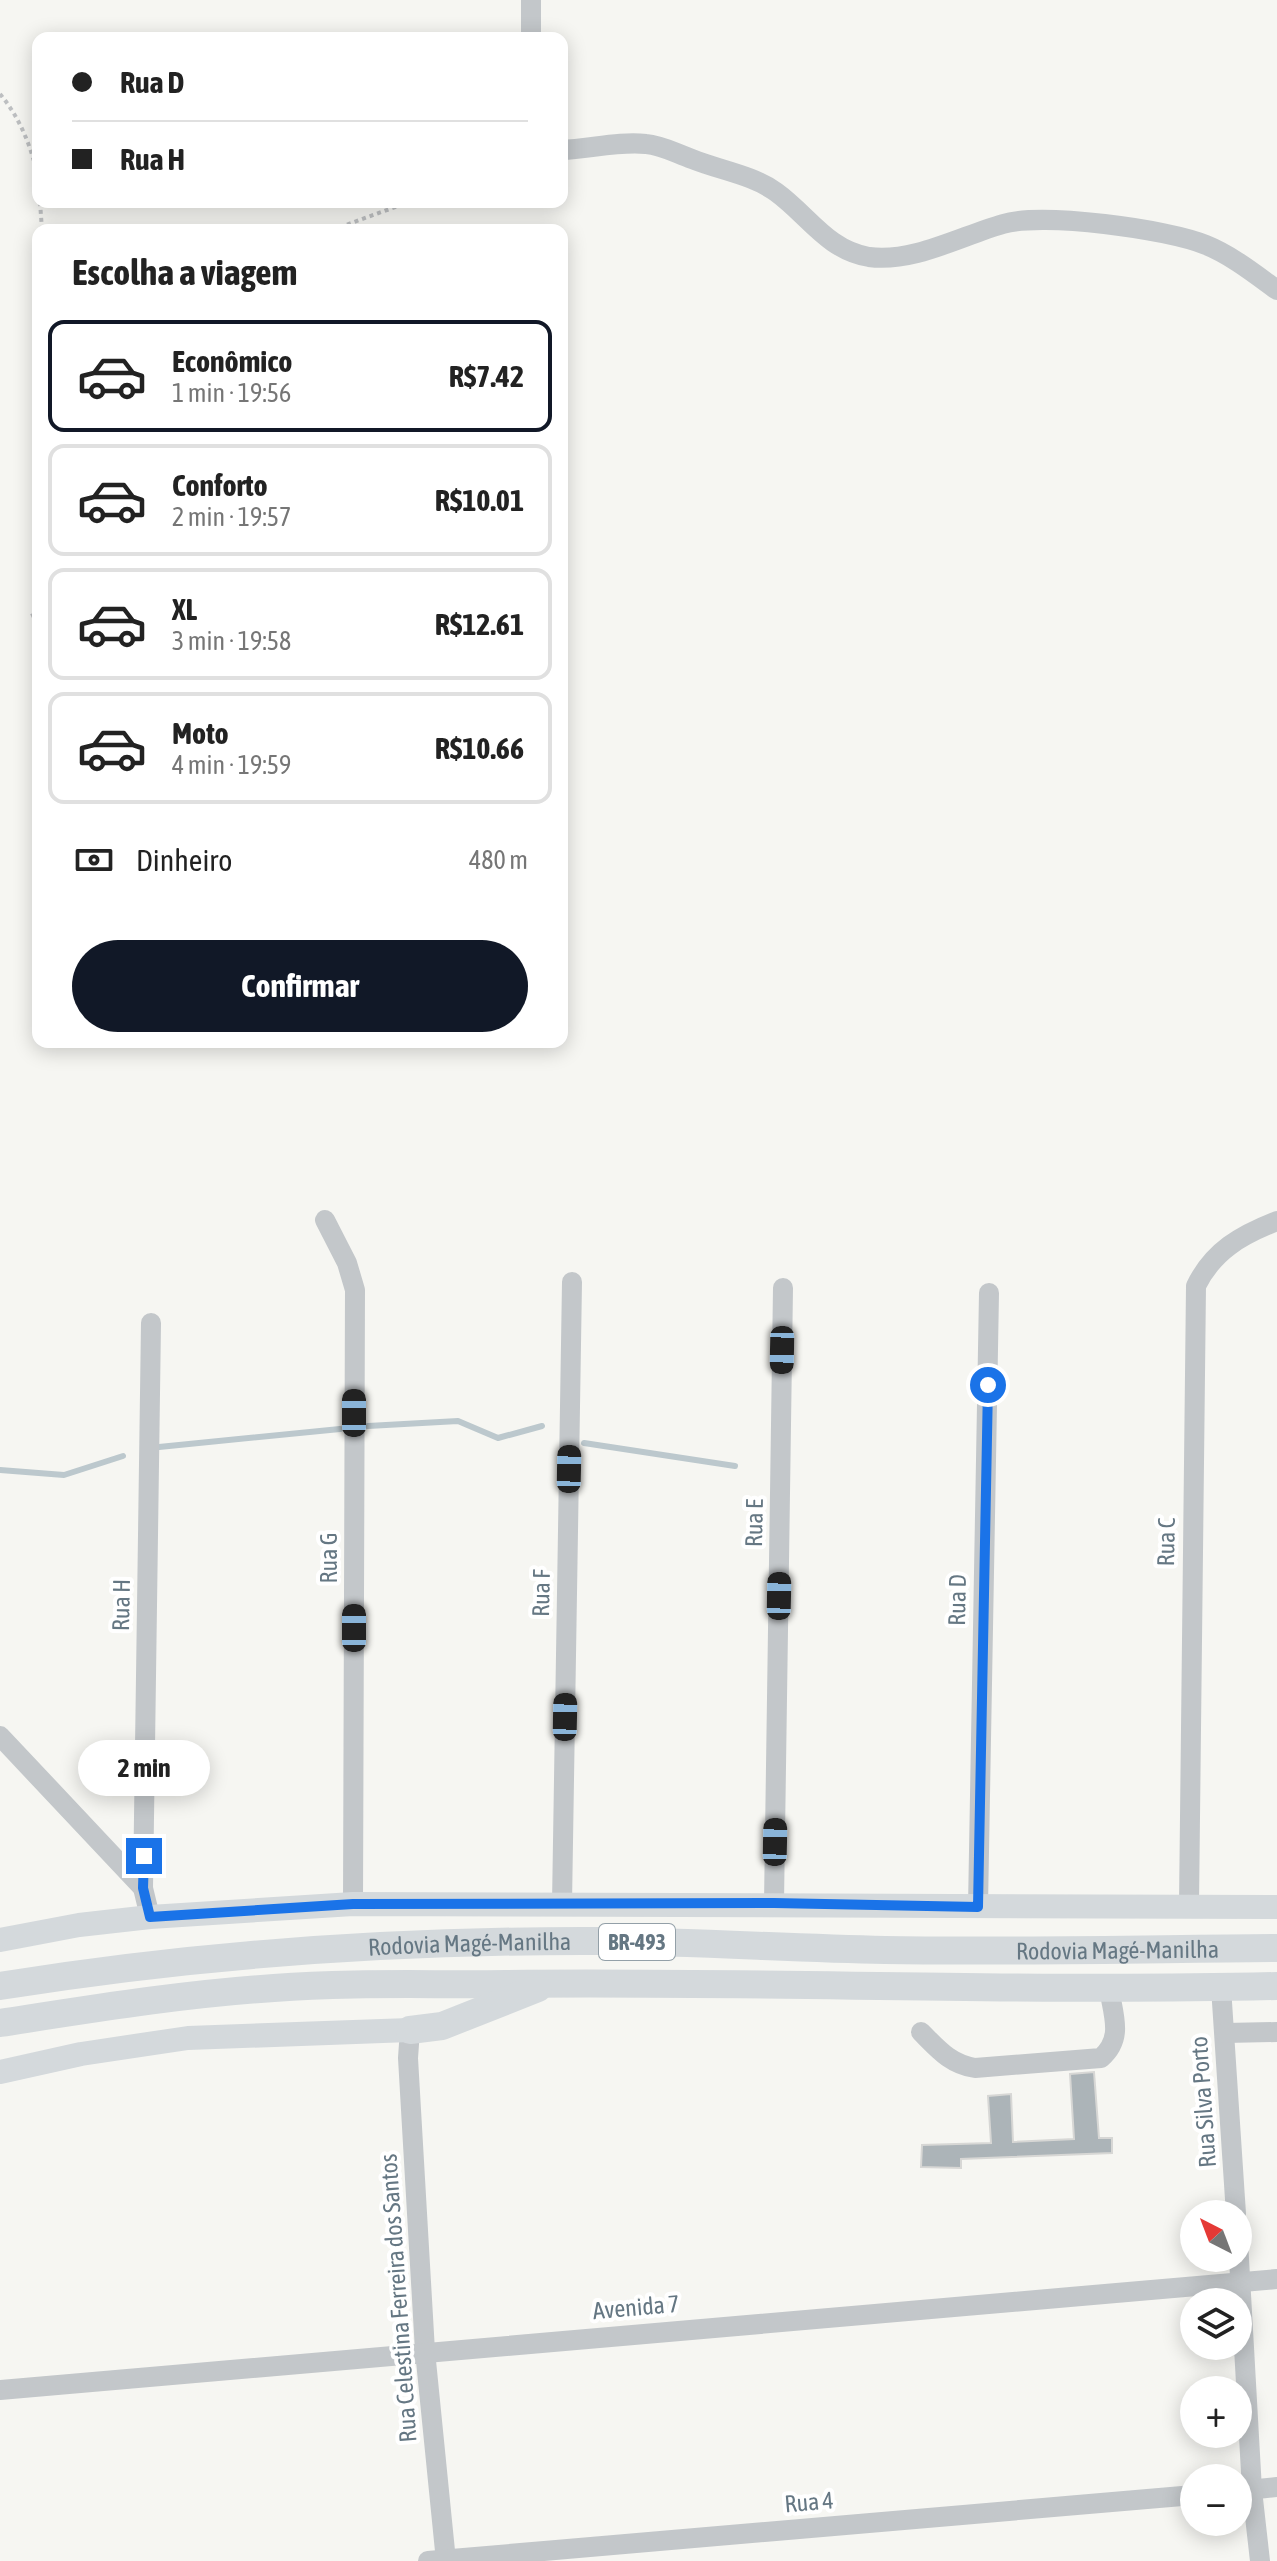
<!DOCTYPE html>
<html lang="pt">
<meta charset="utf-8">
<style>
body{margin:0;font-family:"Asap Condensed",sans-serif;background:#f6f6f6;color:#222;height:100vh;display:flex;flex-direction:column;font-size:30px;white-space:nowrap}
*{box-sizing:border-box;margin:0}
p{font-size:26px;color:#767676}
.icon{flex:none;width:44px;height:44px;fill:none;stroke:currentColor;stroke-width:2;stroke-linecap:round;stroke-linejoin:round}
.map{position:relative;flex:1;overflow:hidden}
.sheet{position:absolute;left:32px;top:224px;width:536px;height:824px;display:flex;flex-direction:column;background:#fff;border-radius:16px;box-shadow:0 4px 20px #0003}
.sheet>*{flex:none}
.guide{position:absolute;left:32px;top:32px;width:536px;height:176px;border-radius:16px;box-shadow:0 4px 20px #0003;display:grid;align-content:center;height:176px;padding:0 40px;background:#fff}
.needle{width:52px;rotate:318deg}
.tools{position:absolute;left:1180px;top:2200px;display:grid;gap:16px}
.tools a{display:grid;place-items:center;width:72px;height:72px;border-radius:50%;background:#fff;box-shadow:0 4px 20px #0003;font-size:40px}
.end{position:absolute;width:36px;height:36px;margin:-18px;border:10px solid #1a73e8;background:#fff;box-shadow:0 0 0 4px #fff}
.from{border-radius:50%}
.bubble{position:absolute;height:56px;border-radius:28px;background:#fff;box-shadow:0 4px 20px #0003;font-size:26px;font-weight:700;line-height:56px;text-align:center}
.car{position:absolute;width:24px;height:48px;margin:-24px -12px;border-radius:10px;box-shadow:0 0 6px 2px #0007;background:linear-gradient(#222 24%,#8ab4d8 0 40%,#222 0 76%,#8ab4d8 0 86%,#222 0)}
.guide b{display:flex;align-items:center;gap:28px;height:76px;font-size:30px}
.guide b+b{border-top:2px solid #e0e0e0}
.guide i{width:20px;height:20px;background:#222}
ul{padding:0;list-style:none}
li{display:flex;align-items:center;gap:24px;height:112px;margin:0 16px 12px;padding:0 24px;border:4px solid #e0e0e0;border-radius:16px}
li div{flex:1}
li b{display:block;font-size:30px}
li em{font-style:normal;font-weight:700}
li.active{border-color:#111827}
li>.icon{width:72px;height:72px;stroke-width:1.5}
h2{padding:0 40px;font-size:36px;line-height:96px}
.pay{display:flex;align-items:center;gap:20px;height:88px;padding:0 40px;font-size:30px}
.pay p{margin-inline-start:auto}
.cta{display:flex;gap:16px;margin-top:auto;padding:16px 40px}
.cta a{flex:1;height:92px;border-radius:48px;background:#111827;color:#fff;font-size:32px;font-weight:700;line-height:92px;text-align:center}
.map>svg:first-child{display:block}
</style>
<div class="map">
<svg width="1277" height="2561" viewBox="0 0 1277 2561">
<rect width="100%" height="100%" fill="#f6f6f2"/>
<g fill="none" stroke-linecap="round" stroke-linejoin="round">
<g stroke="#bcc8cd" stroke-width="6">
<polyline points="368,1426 458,1421 498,1438 542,1426"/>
<polyline points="584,1443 735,1466"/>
<polyline points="159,1447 340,1429"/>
<polyline points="0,1470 64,1475 123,1456"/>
</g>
</g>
<polygon fill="#acb4b8" stroke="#d7d7d5" stroke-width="2" points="1094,2072 1099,2138 1112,2138 1112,2153 961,2159 961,2168 921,2167 922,2145 991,2143 988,2096 1011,2094 1013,2142 1074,2139 1070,2074"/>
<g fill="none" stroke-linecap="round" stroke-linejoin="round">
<g stroke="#bdbfc1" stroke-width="4" stroke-dasharray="4 4" stroke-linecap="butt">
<path d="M 0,94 C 20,118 31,146 38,177"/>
<polyline points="40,202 42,230"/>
<polyline points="332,230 409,202"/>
<polyline points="31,616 38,613"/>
</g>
<g stroke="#c3c7ca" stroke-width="20">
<polyline points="531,0 531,38"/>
<path d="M 562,150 C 589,149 619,141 646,144 C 662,145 677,154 692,159 C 719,170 753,175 776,192 C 808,215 827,250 869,257 C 913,263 961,236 1003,224 C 1042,212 1167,229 1206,245 C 1231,255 1255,274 1277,290"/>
<polyline points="325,1220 347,1263 355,1290 353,1904"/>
<polyline points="0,1736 143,1888 150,1917"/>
<polyline points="143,1888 151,1323"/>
<polyline points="774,1903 783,1288"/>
<polyline points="562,1904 572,1282"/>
<path d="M 1189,1906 L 1196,1286 C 1213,1251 1241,1235 1277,1221"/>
<polyline points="978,1907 989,1293"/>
<polyline points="1221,1987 1236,2214"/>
<polyline points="410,2030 408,2058 425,2351 446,2561"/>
<path d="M 921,2032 C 938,2049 950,2064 975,2068 L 1101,2058 C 1124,2038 1113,2015 1109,1988"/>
<polyline points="1225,2033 1277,2032"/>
<polyline points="1238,2241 1252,2490 1260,2561"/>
<polyline points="0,2390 1277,2279"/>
<polyline points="1238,2491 1277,2487"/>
<polyline points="428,2561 1194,2495"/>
</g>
<g stroke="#d4d9dc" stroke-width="24">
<polyline points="0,1940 79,1925 150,1917 353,1904 1277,1907"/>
<polyline points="0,2072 81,2054 188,2038 410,2030"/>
</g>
<g stroke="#d4d9dc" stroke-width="28">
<path id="s1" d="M 0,1986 C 199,1954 400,1940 602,1941 C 696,1942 790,1948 885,1950 C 1016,1952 1146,1949 1277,1948"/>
<path d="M 0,2023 C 91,2009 182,1994 274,1988 C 351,1982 429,1985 506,1984 C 763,1981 1020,1992 1277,1986"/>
<polyline points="410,2030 442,2026 538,1988"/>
</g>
</g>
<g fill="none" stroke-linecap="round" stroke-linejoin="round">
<polyline stroke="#1a73e8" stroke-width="10" points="144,1856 143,1888 150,1917 353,1904 774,1903 978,1907 988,1385"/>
</g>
<g text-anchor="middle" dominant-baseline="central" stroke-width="8" stroke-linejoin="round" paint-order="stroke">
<rect fill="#fff" stroke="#93a0a8" stroke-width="2" x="599" y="1924" width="76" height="36" rx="6"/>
<g font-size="22" font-weight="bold" fill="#657783">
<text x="637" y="1942">BR-493</text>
</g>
<g font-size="24" fill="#657783" stroke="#fff">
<text transform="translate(754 1523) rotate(-89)">Rua E</text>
<text transform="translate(1166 1542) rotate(-89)">Rua C</text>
<text transform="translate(328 1558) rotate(-90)">Rua G</text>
<text transform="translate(541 1593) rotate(-89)">Rua F</text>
<text transform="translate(957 1600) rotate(-89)">Rua D</text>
<text transform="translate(121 1605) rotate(-89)">Rua H</text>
<text stroke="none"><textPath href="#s1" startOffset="472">Rodovia Magé-Manilha</textPath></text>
<text stroke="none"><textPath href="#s1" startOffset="1120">Rodovia Magé-Manilha</textPath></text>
<text transform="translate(1203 2102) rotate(-94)">Rua Silva Porto</text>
<text transform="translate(398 2298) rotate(-94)">Rua Celestina Ferreira dos Santos</text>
<text transform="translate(636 2307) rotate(-5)">Avenida 7</text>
<text transform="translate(809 2502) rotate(-5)">Rua 4</text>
</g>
</g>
</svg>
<div class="tools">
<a><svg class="needle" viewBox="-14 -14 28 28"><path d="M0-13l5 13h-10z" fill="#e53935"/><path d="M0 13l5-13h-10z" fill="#767676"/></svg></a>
<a><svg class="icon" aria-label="layers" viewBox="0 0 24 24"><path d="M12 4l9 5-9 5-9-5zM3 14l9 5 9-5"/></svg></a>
<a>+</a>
<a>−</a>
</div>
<i class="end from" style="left:988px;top:1385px"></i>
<i class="end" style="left:144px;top:1856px"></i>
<div class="bubble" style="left:78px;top:1740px;width:132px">2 min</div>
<i class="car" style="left:782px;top:1350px;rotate:181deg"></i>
<i class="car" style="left:354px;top:1413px;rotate:0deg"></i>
<i class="car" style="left:569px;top:1469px;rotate:1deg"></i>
<i class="car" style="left:779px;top:1596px;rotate:1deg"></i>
<i class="car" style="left:354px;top:1628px;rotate:0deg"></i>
<i class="car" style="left:565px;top:1717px;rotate:1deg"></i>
<i class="car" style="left:775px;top:1842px;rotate:1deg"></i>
<div class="guide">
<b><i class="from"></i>Rua D</b>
<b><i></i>Rua H</b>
</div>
<section class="sheet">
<h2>Escolha a viagem</h2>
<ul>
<li class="active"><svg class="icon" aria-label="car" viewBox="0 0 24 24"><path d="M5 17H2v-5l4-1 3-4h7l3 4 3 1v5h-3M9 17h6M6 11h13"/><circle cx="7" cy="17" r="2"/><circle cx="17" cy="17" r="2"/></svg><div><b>Econômico</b><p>1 min · 19:56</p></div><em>R$7.42</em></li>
<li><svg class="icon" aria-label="car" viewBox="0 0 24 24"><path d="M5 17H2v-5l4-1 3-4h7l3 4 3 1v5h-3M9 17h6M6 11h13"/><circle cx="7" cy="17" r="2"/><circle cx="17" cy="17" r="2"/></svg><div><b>Conforto</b><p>2 min · 19:57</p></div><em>R$10.01</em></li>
<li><svg class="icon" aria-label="car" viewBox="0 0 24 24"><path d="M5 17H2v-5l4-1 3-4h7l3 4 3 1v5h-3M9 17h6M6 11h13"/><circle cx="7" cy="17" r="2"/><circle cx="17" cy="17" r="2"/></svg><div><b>XL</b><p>3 min · 19:58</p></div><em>R$12.61</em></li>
<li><svg class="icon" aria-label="car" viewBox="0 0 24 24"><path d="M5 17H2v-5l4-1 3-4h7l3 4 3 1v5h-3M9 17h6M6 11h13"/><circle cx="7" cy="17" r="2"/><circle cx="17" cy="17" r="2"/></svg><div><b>Moto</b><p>4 min · 19:59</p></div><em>R$10.66</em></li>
</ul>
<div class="pay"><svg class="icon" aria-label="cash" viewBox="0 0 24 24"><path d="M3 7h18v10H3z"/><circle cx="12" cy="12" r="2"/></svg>Dinheiro<p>480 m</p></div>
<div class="cta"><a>Confirmar</a></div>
</section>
</div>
